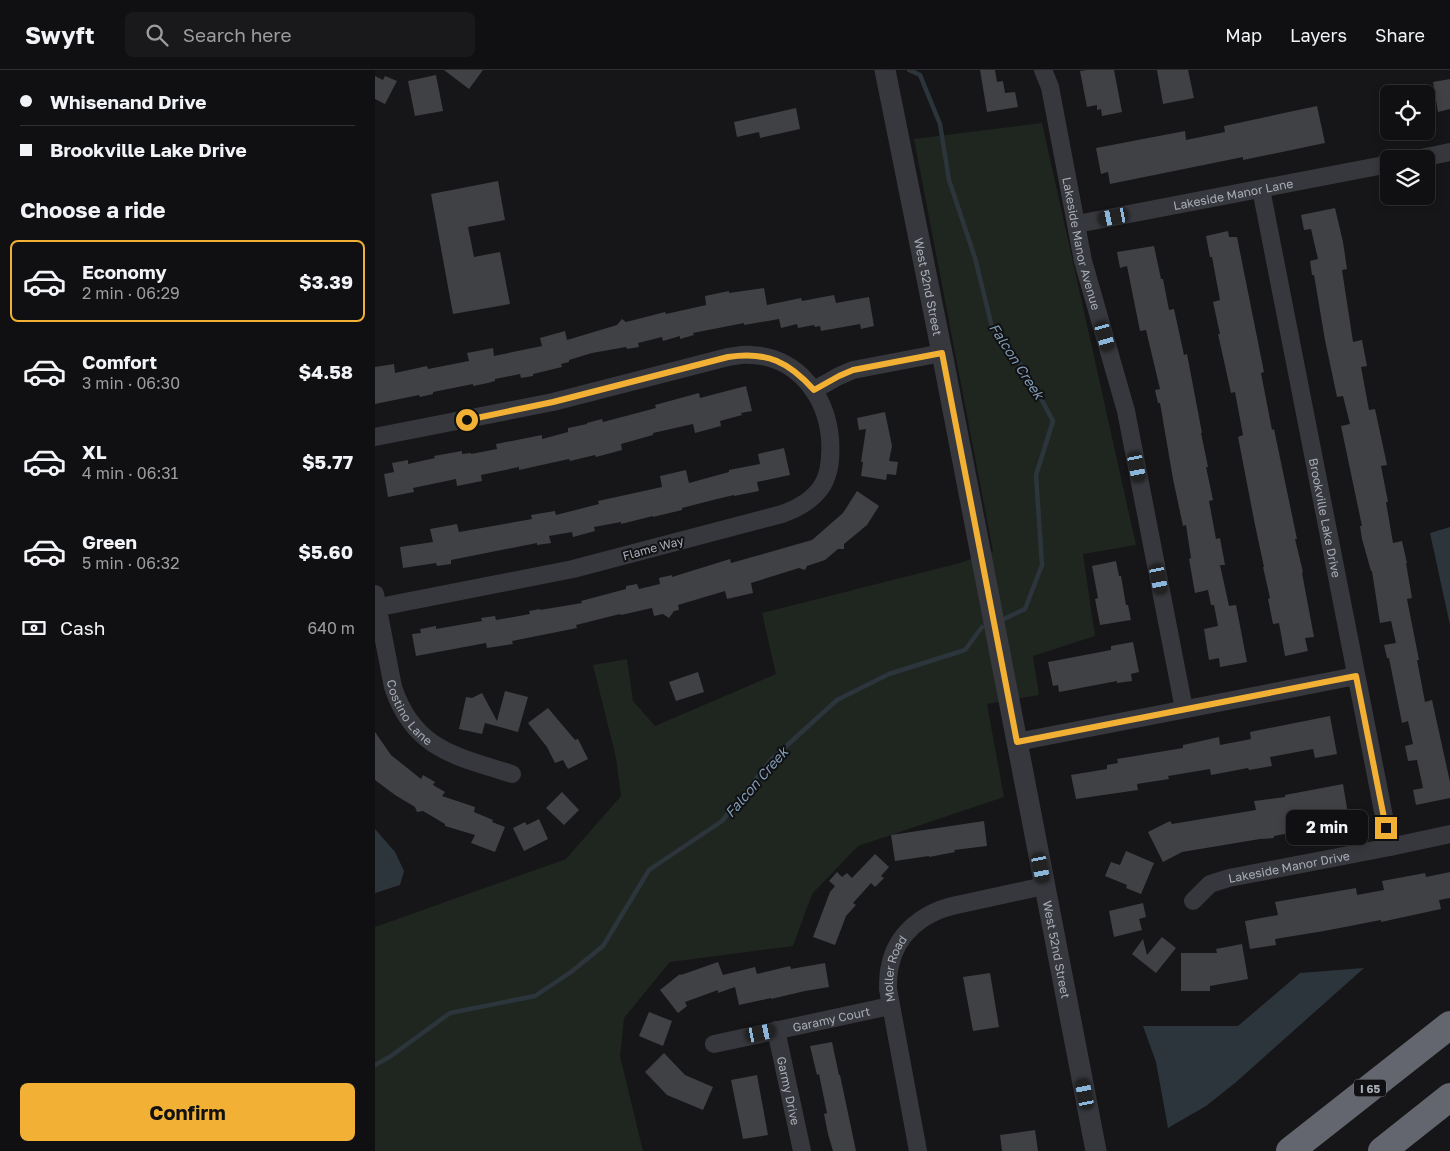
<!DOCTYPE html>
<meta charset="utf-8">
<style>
body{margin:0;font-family:"Golos Text",sans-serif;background:#19191b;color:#f1f3f6;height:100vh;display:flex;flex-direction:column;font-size:19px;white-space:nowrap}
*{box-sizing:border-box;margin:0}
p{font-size:16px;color:#9c9d9f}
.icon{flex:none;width:28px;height:28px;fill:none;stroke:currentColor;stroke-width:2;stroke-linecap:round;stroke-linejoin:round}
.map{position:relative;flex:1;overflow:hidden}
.drawer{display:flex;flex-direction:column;background:#101012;width:375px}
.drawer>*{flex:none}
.top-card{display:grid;align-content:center;height:110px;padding:0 20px;background:#101012}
.fabs{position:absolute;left:1005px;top:15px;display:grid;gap:10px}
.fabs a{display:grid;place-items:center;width:55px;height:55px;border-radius:8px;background:#101012;box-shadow:0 2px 8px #0003,0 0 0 1px #303032;font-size:25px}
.end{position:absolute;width:22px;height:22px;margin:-11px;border:6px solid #f2b134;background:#111;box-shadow:0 0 0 2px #111}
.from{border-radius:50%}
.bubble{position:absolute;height:35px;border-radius:8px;background:#101012;box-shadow:0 2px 8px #0003,0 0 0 1px #303032;font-size:16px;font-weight:700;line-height:35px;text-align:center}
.car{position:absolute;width:15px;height:30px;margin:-15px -8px;border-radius:6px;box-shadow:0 0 4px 1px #0007;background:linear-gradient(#222 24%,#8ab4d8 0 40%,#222 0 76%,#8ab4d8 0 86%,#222 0)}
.top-card b{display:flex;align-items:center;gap:18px;height:48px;font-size:19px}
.top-card b+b{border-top:1px solid #303032}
.top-card i{width:12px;height:12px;background:#f1f3f6}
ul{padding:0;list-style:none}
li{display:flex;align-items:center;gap:15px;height:82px;margin:0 10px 8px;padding:0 10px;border:2px solid transparent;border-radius:8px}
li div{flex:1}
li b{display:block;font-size:19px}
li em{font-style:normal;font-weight:700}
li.on{border-color:#f2b134}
li>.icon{width:45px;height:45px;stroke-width:1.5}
h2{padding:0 20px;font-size:22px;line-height:60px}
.pay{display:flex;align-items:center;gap:12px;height:55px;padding:0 20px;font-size:19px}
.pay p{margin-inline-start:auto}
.cta{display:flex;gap:10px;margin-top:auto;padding:10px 20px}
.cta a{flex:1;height:58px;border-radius:8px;background:#f2b134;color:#111;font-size:20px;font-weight:700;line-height:58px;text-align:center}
header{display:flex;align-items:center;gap:30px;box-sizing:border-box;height:70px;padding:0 25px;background:#101012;border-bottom:1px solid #303032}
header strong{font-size:24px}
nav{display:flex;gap:28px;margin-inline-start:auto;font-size:18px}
.search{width:350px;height:45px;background:#19191b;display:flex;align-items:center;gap:12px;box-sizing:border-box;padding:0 18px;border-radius:8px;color:#9c9d9f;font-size:19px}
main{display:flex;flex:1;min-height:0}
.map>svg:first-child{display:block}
</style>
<header>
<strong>Swyft</strong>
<div class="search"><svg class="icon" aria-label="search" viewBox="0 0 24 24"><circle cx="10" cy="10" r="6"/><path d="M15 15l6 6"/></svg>Search here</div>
<nav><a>Map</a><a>Layers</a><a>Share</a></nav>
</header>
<main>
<section class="drawer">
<div class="top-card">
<b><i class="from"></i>Whisenand Drive</b>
<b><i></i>Brookville Lake Drive</b>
</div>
<h2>Choose a ride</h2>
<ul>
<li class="on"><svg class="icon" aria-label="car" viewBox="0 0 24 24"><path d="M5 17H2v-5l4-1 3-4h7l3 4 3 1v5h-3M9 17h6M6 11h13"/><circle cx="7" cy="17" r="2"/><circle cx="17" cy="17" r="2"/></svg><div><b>Economy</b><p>2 min · 06:29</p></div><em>$3.39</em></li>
<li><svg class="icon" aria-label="car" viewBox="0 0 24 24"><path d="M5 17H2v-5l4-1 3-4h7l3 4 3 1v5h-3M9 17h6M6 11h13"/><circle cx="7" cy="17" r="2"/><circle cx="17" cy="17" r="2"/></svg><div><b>Comfort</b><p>3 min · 06:30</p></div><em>$4.58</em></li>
<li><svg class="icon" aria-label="car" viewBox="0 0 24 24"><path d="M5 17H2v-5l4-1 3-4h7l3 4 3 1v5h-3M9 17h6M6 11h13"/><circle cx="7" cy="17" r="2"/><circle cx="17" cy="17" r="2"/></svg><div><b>XL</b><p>4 min · 06:31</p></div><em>$5.77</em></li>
<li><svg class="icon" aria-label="car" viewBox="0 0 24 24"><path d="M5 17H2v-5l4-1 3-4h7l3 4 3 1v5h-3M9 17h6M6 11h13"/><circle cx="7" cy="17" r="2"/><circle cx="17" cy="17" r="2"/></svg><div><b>Green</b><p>5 min · 06:32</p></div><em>$5.60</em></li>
</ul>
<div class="pay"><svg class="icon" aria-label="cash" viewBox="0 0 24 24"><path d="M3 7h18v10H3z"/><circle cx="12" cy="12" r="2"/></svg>Cash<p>640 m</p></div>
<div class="cta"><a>Confirm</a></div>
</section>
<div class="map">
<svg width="1075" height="1081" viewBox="0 0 1075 1081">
<rect width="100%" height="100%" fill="#161618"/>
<polygon fill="#1e261f" points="667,53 761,475 708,484 720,566 658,586 664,625 612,634 629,727 483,776 437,824 418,876 295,892 249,948 245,986 268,1081 0,1081 0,857 191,789 246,726 241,688 218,595 252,589 258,631 280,656 401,604 387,543 585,493 618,481 539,69"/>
<g fill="#2c353c">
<polygon points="1075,457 1075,555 1055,463"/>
<polygon points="0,759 20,782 29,801 25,815 0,823"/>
<polygon points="989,898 860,1013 831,1036 793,1058 781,992 768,956 863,956 925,903"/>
</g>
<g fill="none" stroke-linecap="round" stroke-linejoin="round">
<g stroke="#2c353c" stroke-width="4.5">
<polyline points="534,0 545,5 565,54 574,110 600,188 617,257 654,306 678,351 661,405 667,495 650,539 629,549"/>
<polyline points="0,995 16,986 75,943 160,926 196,902 228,876 274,800 347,751 396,690 462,630 514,604 590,580 607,557"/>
</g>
</g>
<g fill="#404145">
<polygon points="69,0 108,0 94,19"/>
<polygon points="605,0 620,0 622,12 628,11 630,23 640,22 643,37 612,42"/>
<polygon points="712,0 739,0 747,42 727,46 726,39 722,40 722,35 712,37 705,1"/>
<polygon points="782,0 813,0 819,28 788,34"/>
<polygon points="61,5 68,41 40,46 33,11"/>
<polygon points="0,6 8,10 10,6 22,11 10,34 0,29"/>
<polygon points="1075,9 1075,39 1063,42 1058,12"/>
<polygon points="942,36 950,73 868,90 868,87 735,114 733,102 726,104 721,78 810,61 811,70 850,62 849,56"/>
<polygon points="421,38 425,59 385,68 384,62 362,67 359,52"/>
<polygon points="123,111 130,150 93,157 99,187 125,182 135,234 78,244 56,124"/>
<polygon points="960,138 968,172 972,199 967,200 978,272 987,270 992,296 986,297 994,340 1000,339 1012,395 1006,396 1013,432 1011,432 1018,473 1027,471 1032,493 1031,493 1037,528 1032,529 1044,590 1042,590 1050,632 1057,630 1075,712 1075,728 1041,735 1038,720 1048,718 1042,690 1033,691 1030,676 1038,674 1033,651 1027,653 1014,588 1012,588 1009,575 1021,573 1016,551 1005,553 997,501 996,501 987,469 985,456 987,456 966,356 975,354 968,326 962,327 950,270 939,205 937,205 935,191 943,189 936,159 929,160 926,145"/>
<polygon points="853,161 854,167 862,167 889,302 886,303 897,360 899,359 922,469 920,469 928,502 927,503 939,567 930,568 933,581 910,586 904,553 898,554 893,529 895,528 888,497 889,497 880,455 863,367 868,365 860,322 856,323 843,264 845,264 838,232 845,230 837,187 835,187 831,166"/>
<polygon points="779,176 786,209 788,209 794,240 799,239 809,285 812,284 827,363 826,363 833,397 831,397 838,430 834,431 841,469 845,468 850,495 845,495 854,536 861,535 872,592 845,597 844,588 834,590 829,559 843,556 839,535 836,535 833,520 820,523 814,489 816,488 811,455 808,456 798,409 785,333 783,333 780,320 785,319 771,260 765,261 752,196 745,198 742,182"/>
<polygon points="389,218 392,235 426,228 427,231 459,225 461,233 494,227 499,256 486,259 485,254 446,261 445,256 440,257 439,255 423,258 422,254 406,258 404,249 369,255 369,253 318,263 319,265 305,269 305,266 288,271 287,267 263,273 264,277 252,279 251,277 217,283 194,290 194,292 186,294 187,297 158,304 158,306 146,308 145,304 120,309 120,311 113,313 98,316 98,314 58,322 58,324 45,327 44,325 0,334 0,297 19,294 20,303 52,296 53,299 94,291 92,283 118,278 119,286 167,276 165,268 190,261 192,270 242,255 247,249 251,252 290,242 291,244 331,235 330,226 354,221 354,223"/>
<polygon points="371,316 377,341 366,343 367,345 345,351 346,356 320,363 318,354 278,363 278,365 246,374 247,380 221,387 220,385 195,391 194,389 144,400 144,397 106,405 107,411 82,416 81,409 38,418 39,422 13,427 9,404 19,402 17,393 33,390 33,394 60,388 59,386 87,381 87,384 96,383 96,384 122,379 121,374 167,365 167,369 193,362 193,358 212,354 212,353 227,349 228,352 281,338 280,335 324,323 325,328"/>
<polygon points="510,342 517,376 514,391 523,392 521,405 512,404 511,410 486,406 488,392 486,392 491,359 484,360 482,348"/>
<polygon points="409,378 415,405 382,412 384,421 359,426 359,425 338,430 307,438 307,440 278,447 278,446 246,454 246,452 219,457 220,461 198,467 197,462 174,466 176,473 162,475 162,473 76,490 76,494 62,496 61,493 28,498 25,477 58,472 55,459 82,454 84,462 157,449 156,445 180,441 181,445 224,434 223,431 287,417 285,406 311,400 314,413 354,402 354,400 385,394 383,384"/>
<polygon points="482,421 504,436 492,455 469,474 469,479 463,479 450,490 432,496 430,500 424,498 376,513 378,523 352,529 350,521 303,535 304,540 299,541 294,548 288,544 279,546 277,538 246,545 245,544 201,555 202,558 137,571 138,574 112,578 111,573 41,586 37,564 46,563 45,559 61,556 61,559 107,551 106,548 120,546 121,550 155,544 154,541 165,539 165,540 207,533 206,531 251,519 251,516 262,514 264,519 285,514 284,508 297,505 297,507 355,489 356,493 437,470 468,443"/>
<polygon points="741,491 744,506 746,506 751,535 753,535 756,550 725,555 720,529 723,528 717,496"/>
<polygon points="758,572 764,602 756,604 757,611 742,613 742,611 684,622 683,615 678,616 673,592 736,580 736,576"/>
<polygon points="323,602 329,622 301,631 294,612"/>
<polygon points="130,621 153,627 143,662 110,653 107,664 84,659 91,627 97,628 107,623 122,651"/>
<polygon points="173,638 200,670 203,669 213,689 193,699 188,690 180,693 172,677 153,653"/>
<polygon points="955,646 962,684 940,688 938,679 895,687 897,696 874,700 873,698 836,705 835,699 793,706 794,709 762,714 763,720 701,729 696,705 732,699 732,695 743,693 742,689 808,678 808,675 844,667 845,675 876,669 875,662"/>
<polygon points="0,662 16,685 46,709 48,705 60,712 58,715 70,722 67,726 100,737 99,742 118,750 117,752 130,757 120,782 96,773 100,765 70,756 70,754 48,741 42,742 40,737 20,725 0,710"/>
<polygon points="968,714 973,744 966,745 967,753 899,766 899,768 885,769 807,782 788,792 773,762 795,751 797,754 881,740 879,731 910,727 910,725"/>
<polygon points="187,722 204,740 189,755 171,738"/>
<polygon points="164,749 173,769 149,781 138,758 150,752 152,755"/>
<polygon points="609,751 612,776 579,780 580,782 554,787 554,786 520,791 516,765"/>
<polygon points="751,781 779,793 766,824 751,818 752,815 730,806 736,792 745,795"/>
<polygon points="500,784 514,797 506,806 509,808 500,817 496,813 478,833 481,835 471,846 460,875 438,867 455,822 460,816 454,811 462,802 467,807 472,803 477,808"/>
<polygon points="1075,802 1075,828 1064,830 1066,839 1006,852 1006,850 949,861 900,869 901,875 875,879 870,851 903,845 900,832 981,818 982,825 1009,820 1007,811 1050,803 1051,807"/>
<polygon points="768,833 771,847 764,849 767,860 739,867 734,841"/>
<polygon points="787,867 801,878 781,903 757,884 768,869 772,885"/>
<polygon points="867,874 873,909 835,916 835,921 806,921 806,883 842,883 841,879"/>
<polygon points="343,892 348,905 380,897 382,904 415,896 416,899 450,893 454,917 430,921 396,929 396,928 364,935 360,917 343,923 343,920 310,932 312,936 303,943 285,920 305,904 306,905"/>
<polygon points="615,903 624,957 598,961 588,907"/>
<polygon points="274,942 297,951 288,976 264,966"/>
<polygon points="457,972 464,1005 465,1005 481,1081 458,1081 453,1064 449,1044 452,1043 444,1004 442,1005 435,976"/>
<polygon points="289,983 310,1005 338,1017 328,1040 292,1025 270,1002"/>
<polygon points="382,1005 393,1065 368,1069 356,1010"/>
<polygon points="660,1060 663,1081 627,1081 625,1065"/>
</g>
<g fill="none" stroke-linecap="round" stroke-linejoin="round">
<g stroke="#37383d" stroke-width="18">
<path id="s1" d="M 668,0 L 675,17 L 708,191 L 751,341 L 809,639"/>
<polyline points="1041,89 1075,82"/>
<path id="s2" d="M 886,119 L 1015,777"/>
<path id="s3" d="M 702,154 L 1014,94"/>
<polyline points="439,320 464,306 478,300 567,283"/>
<path d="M 0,367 L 178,332 L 353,287 C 361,286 368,284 376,285 C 422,287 451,325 455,368 C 456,384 456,402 447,416 C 438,430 421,439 407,444 L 198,499 L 0,538"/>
<path id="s4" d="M 0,524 L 18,617 C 39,680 81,686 137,704"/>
<polyline points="642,672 981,606"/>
<path id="s5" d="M 818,831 L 835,814 L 854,808 L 1015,777 L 1075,764"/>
<path id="s6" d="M 401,960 L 427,1081"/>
<path id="s7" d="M 339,974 L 515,936"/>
<path id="s8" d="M 543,1081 L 513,919 C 513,912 513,903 515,896 C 521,864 548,843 577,836 L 669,816"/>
</g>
<path stroke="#37383d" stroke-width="21" id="s9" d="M 510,0 L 567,283 L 721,1081"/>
<g stroke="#63666e" stroke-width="28">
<polyline points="915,1081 1075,955"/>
<polyline points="1007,1081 1075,1027"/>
</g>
</g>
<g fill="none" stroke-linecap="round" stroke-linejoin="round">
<path stroke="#f2b134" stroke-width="6" d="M 92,350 L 178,332 L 353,287 C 392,281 414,292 439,320 L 464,306 L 478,300 L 567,283 L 642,672 L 981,606 L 1011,758"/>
</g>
<g text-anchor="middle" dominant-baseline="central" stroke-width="4" stroke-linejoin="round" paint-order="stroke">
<rect fill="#111113" stroke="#7b7e86" stroke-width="1" x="979" y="1009.5" width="32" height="17" rx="4"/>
<g font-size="11" font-weight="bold" fill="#a8adb8">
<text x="995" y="1018">I 65</text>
</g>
<g font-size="12" fill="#a8adb8" stroke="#111113">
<text stroke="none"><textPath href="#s3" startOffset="159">Lakeside Manor Lane</textPath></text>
<text stroke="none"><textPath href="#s1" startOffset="178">Lakeside Manor Avenue</textPath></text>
<text stroke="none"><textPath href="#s9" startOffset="221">West 52nd Street</textPath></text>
<text stroke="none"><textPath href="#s2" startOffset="335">Brookville Lake Drive</textPath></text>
<text transform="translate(278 478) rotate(-15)">Flame Way</text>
<text stroke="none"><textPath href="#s4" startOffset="125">Costino Lane</textPath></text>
<text stroke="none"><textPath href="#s5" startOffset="105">Lakeside Manor Drive</textPath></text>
<text stroke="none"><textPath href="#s9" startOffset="896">West 52nd Street</textPath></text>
<text stroke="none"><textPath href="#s8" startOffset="186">Moller Road</textPath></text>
<text stroke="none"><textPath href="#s7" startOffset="120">Garamy Court</textPath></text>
<text stroke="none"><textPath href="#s6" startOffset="62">Garmy Drive</textPath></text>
</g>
<g font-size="14" font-style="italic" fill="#7f9bb3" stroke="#111113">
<text transform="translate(642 291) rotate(57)">Falcon Creek</text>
<text transform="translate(381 712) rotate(-49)">Falcon Creek</text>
</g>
</g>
</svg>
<div class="fabs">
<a><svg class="icon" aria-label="locate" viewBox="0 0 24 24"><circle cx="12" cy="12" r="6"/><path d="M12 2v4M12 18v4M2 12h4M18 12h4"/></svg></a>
<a><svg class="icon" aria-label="layers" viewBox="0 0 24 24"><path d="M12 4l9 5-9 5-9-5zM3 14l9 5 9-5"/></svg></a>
</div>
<i class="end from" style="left:92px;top:350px"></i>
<i class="end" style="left:1011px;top:758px"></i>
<div class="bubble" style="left:911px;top:740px;width:82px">2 min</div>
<i class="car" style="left:739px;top:147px;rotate:259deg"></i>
<i class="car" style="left:730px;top:266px;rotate:164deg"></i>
<i class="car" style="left:762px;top:397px;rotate:169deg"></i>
<i class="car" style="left:784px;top:509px;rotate:169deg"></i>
<i class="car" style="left:666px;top:798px;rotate:169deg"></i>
<i class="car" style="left:386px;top:963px;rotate:78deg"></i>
<i class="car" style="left:710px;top:1024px;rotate:349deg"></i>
</div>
</main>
